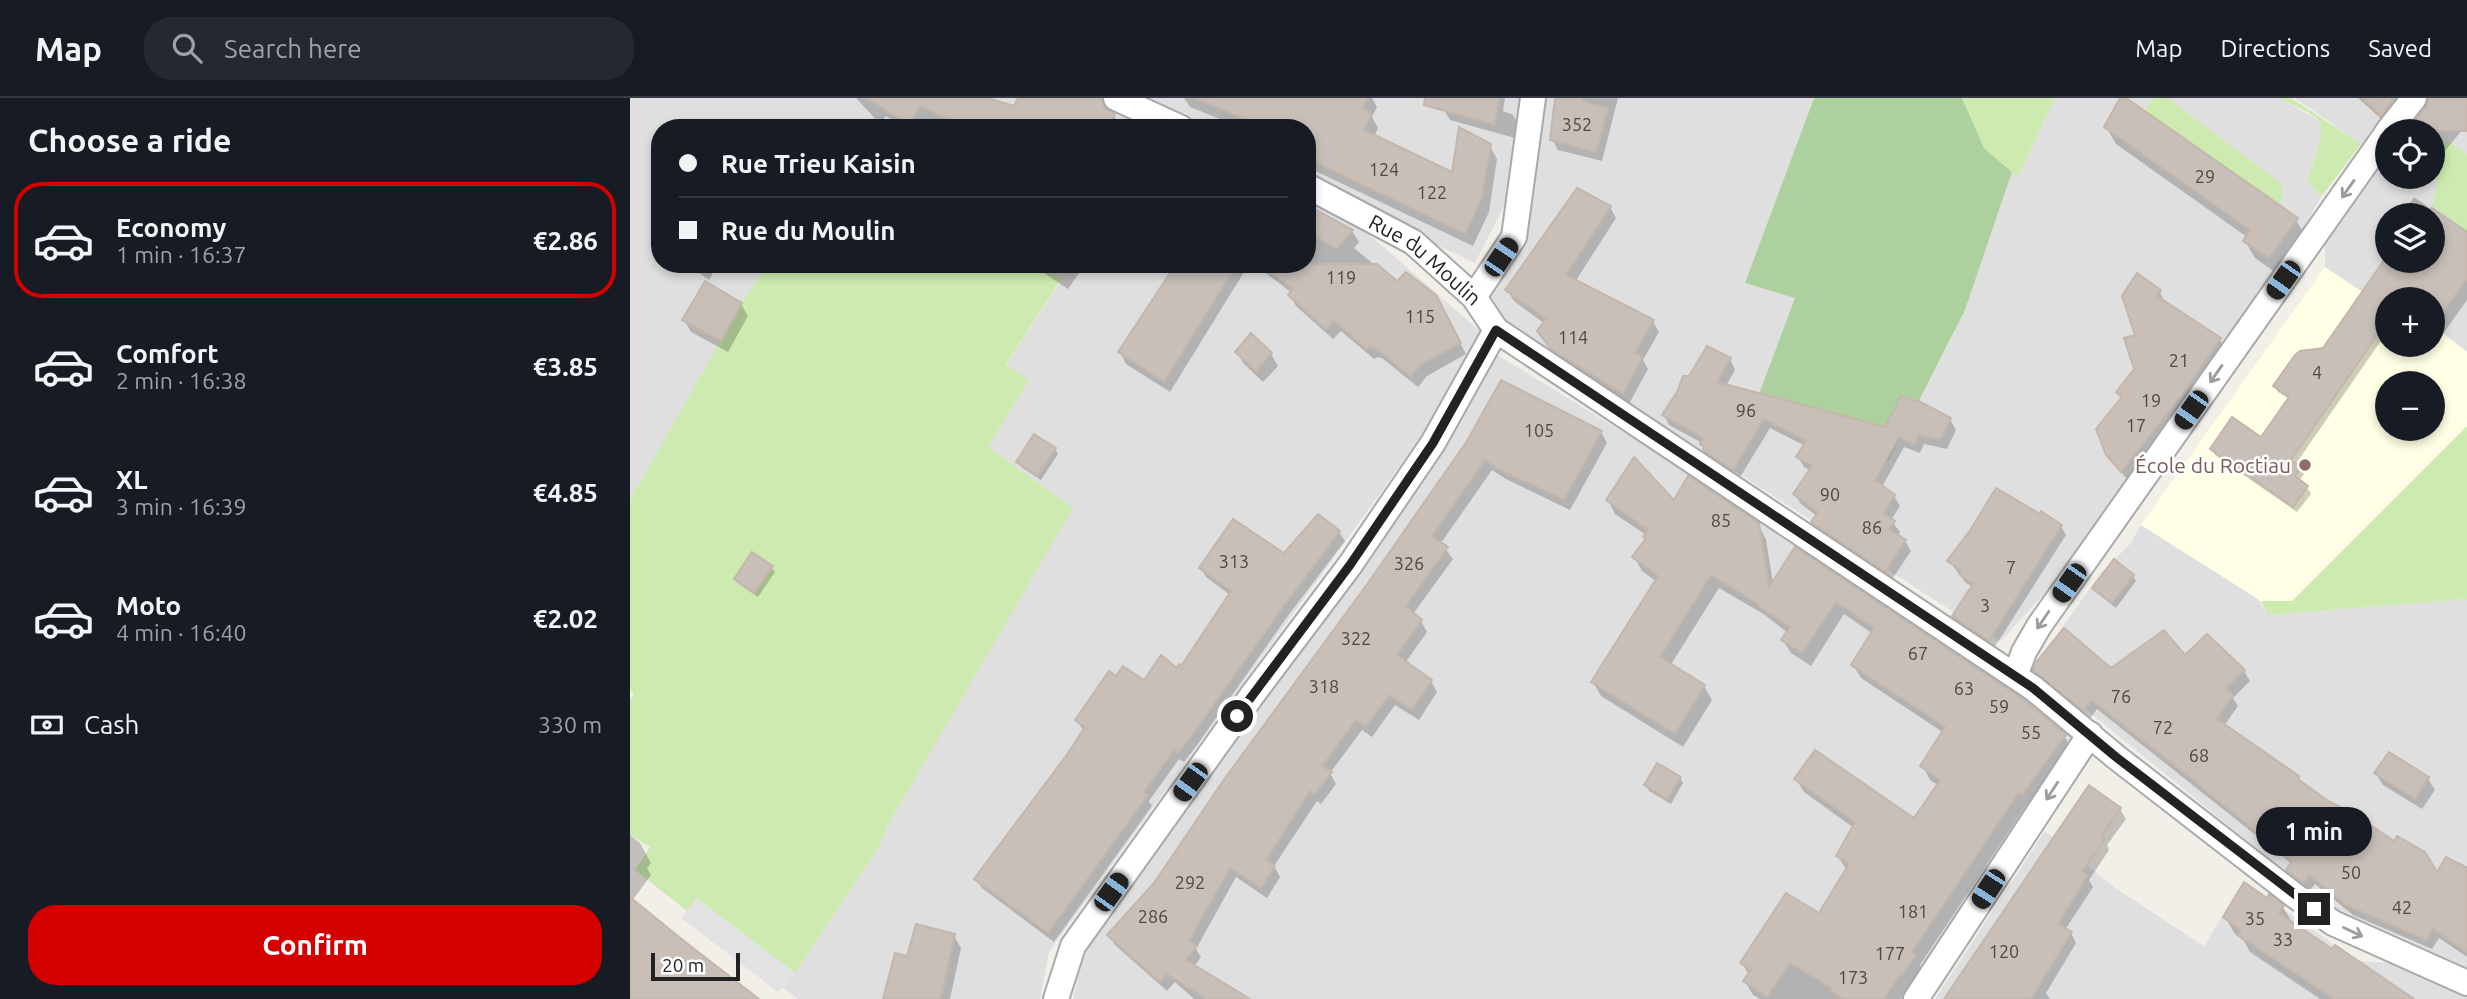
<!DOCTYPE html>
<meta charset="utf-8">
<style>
body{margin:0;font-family:Ubuntu,sans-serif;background:#242831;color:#f1f3f6;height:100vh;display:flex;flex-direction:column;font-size:26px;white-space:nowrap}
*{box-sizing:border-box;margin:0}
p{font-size:23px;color:#9ea1a6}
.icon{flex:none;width:38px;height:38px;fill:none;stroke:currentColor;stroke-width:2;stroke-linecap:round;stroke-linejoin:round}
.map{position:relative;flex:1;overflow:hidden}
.side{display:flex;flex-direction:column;background:#171b24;width:630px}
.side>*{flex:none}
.top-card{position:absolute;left:21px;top:21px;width:665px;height:154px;border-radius:28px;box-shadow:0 4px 10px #0003;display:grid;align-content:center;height:154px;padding:0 28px;background:#171b24}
.controls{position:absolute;left:1745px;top:21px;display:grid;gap:14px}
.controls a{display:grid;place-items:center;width:70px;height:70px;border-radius:50%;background:#171b24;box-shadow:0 4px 10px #0003;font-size:35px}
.scale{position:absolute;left:21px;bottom:18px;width:89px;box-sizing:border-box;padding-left:7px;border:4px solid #222;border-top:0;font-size:19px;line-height:24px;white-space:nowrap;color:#222;-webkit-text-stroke:5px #fff;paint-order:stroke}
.end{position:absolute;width:32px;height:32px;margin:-16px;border:9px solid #222;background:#fff;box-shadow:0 0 0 4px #fff}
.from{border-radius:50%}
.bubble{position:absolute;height:49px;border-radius:24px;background:#171b24;box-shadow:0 4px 10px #0003;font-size:23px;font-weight:600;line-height:49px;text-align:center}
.car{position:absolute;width:21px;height:42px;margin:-21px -10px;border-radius:9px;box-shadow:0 0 5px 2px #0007;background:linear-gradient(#222 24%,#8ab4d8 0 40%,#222 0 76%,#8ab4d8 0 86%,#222 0)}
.top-card b{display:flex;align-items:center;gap:24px;height:66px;font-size:26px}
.top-card b+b{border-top:2px solid #363941}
.top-card i{width:18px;height:18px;background:#f1f3f6}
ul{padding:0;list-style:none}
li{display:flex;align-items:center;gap:21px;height:116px;margin:0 14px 10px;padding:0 14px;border:4px solid transparent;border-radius:28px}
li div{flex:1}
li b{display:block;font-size:26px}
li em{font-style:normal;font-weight:600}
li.on{border-color:#d40000}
li>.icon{width:63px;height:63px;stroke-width:1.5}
h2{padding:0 28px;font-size:32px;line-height:84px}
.pay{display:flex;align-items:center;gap:18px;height:77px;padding:0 28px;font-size:26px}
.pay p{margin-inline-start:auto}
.primary-button{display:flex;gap:14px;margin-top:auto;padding:14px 28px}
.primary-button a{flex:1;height:80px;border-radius:28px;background:#d40000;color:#fff;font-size:28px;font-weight:600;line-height:80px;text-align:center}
header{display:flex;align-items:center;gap:42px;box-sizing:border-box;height:98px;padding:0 35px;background:#171b24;border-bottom:2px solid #363941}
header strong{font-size:33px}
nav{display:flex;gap:38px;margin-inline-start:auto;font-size:24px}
.search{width:490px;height:63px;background:#242831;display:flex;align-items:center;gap:18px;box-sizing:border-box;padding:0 24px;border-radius:28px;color:#9ea1a6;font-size:26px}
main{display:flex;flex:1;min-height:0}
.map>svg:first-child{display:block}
</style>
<header>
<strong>Map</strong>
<div class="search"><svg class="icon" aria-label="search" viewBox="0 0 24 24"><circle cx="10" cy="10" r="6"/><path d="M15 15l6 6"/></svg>Search here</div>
<nav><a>Map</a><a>Directions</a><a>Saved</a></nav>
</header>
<main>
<section class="side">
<h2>Choose a ride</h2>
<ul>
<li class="on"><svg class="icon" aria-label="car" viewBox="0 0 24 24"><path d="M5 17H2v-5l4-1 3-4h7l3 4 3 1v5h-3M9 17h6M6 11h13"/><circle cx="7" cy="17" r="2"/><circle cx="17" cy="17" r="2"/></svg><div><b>Economy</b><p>1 min · 16:37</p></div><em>€2.86</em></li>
<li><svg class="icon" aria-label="car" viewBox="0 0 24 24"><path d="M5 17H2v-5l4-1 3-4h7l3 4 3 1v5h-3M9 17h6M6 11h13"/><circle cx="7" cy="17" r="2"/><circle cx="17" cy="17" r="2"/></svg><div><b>Comfort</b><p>2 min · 16:38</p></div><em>€3.85</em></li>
<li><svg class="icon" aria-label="car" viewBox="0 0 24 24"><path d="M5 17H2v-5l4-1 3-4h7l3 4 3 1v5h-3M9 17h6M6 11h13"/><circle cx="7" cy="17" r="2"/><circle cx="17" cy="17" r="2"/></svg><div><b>XL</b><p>3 min · 16:39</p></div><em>€4.85</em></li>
<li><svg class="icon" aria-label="car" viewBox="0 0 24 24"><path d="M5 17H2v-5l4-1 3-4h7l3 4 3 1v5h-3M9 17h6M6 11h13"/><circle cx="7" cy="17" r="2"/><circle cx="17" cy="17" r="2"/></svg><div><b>Moto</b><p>4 min · 16:40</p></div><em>€2.02</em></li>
</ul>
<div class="pay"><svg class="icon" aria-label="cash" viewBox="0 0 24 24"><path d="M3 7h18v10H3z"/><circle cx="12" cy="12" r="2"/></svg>Cash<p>330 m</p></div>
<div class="primary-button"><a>Confirm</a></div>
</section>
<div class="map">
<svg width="1837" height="901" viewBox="0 0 1837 901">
<rect width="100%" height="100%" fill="#f2efe9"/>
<g fill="#e0dfdf" fill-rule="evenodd">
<polygon points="0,0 460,0 523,30 326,30 314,24 310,30 30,30 30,166 137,166 112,205 0,402"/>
<polygon points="500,0 893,0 882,92 845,165 677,85 677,30 563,30"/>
<polygon points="916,0 1184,0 1116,184 1165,200 1129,296 1287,304 1335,212 1382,74 1388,79 1425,0 1649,0 1688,22 1692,29 1690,45 1677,82 1691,99 1652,167 1435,473 1370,544 875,225 861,197 889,150 906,73"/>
<path d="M 1665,0 L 1837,0 L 1837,56 L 1818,43 L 1803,59 L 1802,33 L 1757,33 L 1757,79 L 1801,79 L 1808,83 L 1837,134 L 1837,254 L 1803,228 L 1802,201 L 1765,201 L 1741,186 L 1734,195 L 1695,169 L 1695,139 L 1735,49 ZM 1757,117 L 1802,117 L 1802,163 L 1757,163 Z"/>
<polygon points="677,103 728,127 850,233 821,297 419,854 410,901 168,901 151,888 165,874 248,750 259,725 442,410 358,349 399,282 376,268 431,182 408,166 677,166"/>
<polygon points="866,256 1029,356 1454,631 1276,901 443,901 451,866 477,812"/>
<polygon points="1511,427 1627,500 1638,517 1837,501 1837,883 1735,839 1404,569 1470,476 1501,445"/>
<polygon points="1415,733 1485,790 1574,848 1614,783 1727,863 1779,866 1837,892 1837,901 1305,901"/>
</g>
<path fill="#ffffe5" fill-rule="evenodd" d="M 1695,169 L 1734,195 L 1741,186 L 1765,201 L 1757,201 L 1757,247 L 1802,247 L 1803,228 L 1837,254 L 1837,328 L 1662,503 L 1631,503 L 1511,427 ZM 1757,285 L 1802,285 L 1802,331 L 1757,331 Z"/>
<g fill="#cdebb0">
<polygon points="1332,0 1425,0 1388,79 1354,50"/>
<polygon points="1523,0 1537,0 1651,85 1653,98 1648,106 1514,13"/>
<path d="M 1649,0 L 1661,0 L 1731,46 L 1691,99 L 1677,82 C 1681,69 1698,33 1688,22 C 1681,14 1659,6 1649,0 Z"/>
<polygon points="1818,43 1837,56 1837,134 1802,107 1808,83 1801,79 1802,79 1803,59"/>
<polygon points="137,166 408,166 431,181 376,267 399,282 358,349 443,410 259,725 248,750 165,875 66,800 57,813 5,772 20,749 0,737 0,602 4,596 0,592 0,402 112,205"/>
<polygon points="1837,328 1837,501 1638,517 1631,503 1662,503"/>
</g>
<polygon fill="#add19e" points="1184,0 1332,0 1354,50 1382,74 1335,212 1258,363 1225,354 1129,296 1165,200 1115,185"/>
<polygon fill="#e2e2e2" points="66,800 165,875 148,894 51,820"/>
<g fill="#0003">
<polygon points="226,0 353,0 385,10 390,0 454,0 484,17 488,25 497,30 321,30 304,22 301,27 294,23 290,30 274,30 256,18 250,26"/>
<polygon points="554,0 742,0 747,9 742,19 748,30 744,39 823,76 859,47 867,61 859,114 843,148 677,69 677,30 612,30 560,9"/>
<polygon points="819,0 875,0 873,13 883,17 889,28 885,40 820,22 814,12"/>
<polygon points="927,0 988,0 972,63 928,52 922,41"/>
<polygon points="1492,0 1666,122 1676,139 1649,177 1625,160 1615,143 1617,139 1486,46 1476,29"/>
<polygon points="1728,0 1781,0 1758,27"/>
<polygon points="1800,0 1837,0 1837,34 1833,31 1804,66 1802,33 1779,33 1800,3"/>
<polygon points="1784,99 1837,136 1837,202 1808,243 1802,239 1802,201 1769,201 1761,163 1802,163 1802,117 1772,117"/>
<polygon points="677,109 722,133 729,144 724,150 768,186 811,211 836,256 797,278 788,289 752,260 748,259 744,261 711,233 703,241 666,208 660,197 662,195 624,166 677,166"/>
<polygon points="980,109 986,120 945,184 1023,224 1029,234 1013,262 1018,271 999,306 930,262 909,233 915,226 884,203 877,192"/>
<polygon points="57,166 88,166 79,182"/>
<polygon points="407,166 455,166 438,191 411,173"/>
<polygon points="528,166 619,166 540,294 496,266 490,254 543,174"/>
<polygon points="1739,187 1758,201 1757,234 1665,367 1674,376 1669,383 1677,389 1681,396 1667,414 1585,357 1582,351 1631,341 1659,301 1648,294 1645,288 1694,252"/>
<polygon points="1530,194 1535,205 1590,242 1596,252 1498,383 1478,356 1492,301 1488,294 1506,271 1507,238 1494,198"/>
<polygon points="111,206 118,218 98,254 61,234 54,222"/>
<polygon points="607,255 641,256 648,268 633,284 614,266"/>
<polygon points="1100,261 1105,272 1096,288 1256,331 1320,321 1326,332 1317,351 1294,346 1290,355 1274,349 1252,389 1264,398 1270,408 1261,422 1270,434 1267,438 1275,443 1281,453 1261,483 1189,434 1183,424 1187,418 1171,406 1165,396 1181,373 1174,369 1168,359 1175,348 1140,330 1109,381 1081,362 1072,345 1039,327 1034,317 1060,279"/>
<polygon points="971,334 977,345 940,412 876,381 862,372 811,445 823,461 783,516 791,523 797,534 775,565 801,583 807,594 789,622 765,607 742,639 732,632 700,675 706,686 691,706 687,703 644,768 650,779 637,800 606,779 566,851 571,859 564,869 617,901 564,901 545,884 537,893 485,847 479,837 525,786 740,486 839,344"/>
<polygon points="425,351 428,356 411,382 391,369 388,364"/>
<polygon points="978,402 1044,404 1128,427 1136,441 1143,486 1165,452 1434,638 1442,651 1401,709 1397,706 1290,867 1292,872 1271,901 1130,901 1123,897 1115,883 1119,877 1112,865 1190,817 1216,771 1208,758 1224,730 1174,694 1166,681 1285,723 1308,687 1300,682 1293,668 1314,635 1231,580 1223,567 1243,536 1214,516 1181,568 1161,555 1153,542 1158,535 1135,517 1089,490 1040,568 1074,588 1082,602 1053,649 971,598 963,584 1026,483 1012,473 1004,459 1017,442 1016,437 985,416"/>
<polygon points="1431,428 1436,437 1364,550 1329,527 1324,518 1343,489 1336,485 1319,463 1342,432"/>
<polygon points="709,434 715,443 657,519 565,650 554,664 549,661 519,703 522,708 424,844 352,790 346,781 437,659 454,633 447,623 487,581 515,585 552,570 600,497 576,479 571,470 654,458"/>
<polygon points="141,469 145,474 128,499 109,486 106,481"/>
<polygon points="1503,478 1506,483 1486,510 1467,495 1464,490"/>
<polygon points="1577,539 1614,573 1620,583 1603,600 1608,608 1594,628 1668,679 1672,686 1807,777 1828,767 1829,764 1837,769 1837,859 1809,840 1802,851 1723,817 1685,786 1679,794 1664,782 1658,772 1662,766 1467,611 1460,621 1411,582 1405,572 1481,572 1555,560"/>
<polygon points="1746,676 1798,681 1805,692 1792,711 1753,687"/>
<polygon points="1050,680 1053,685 1041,706 1019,693 1016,687"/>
<polygon points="1490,711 1496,721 1477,747 1479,752 1459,782 1463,789 1435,832 1441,835 1446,845 1416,895 1420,901 1317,901"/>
<polygon points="0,737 10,745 21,765 17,770 21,777 2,803 126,901 0,901"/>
<polygon points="1637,802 1653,809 1663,826 1780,901 1690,901 1620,854 1614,843 1605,836 1595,819"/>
<polygon points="324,838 331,850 320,901 255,901 278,861"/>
</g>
<g fill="#c7bfb8" stroke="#c4b6ab" stroke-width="2">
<polygon points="237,0 358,0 384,8 388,0 471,0 474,9 485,16 478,30 336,30 290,8 279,27"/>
<polygon points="565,0 738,0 732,10 742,15 734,32 822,74 829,29 861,46 852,100 835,136 677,60 677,30 636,30"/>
<polygon points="795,0 869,0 865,27 794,7"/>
<polygon points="925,0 953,0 952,3 978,10 967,52 964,54 920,42"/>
<polygon points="1490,0 1496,0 1668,120 1639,160 1613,143 1620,132 1474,29"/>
<polygon points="1733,0 1765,0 1751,18"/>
<polygon points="1799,0 1837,0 1837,33 1777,33 1796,9"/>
<polygon points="947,90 981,108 936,177 1024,222 1005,255 1013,259 993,296 921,251 907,233 916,221 875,192"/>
<polygon points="677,107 723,132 707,151 677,133"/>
<polygon points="1802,110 1837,134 1837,181 1802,229 1802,201 1757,201 1757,223 1661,362 1671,369 1665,378 1678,388 1663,409 1580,351 1602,319 1631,339 1659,299 1643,288 1665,257 1670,253 1693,250 1757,158 1757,163 1802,163"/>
<polygon points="546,166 607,166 534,284 488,254"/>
<polygon points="631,166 747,166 767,183 776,174 806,197 831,245 790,267 781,279 745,250 744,252 740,248 737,251 704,223 696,231 658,197 663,191"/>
<polygon points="1507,175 1531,192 1527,198 1591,240 1553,296 1491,374 1476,357 1466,331 1492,299 1486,294 1504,271 1494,240 1505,237 1492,198"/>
<polygon points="75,183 112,205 91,243 52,222"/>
<polygon points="621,235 642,255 626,273 605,254"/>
<polygon points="1077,248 1101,260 1087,284 1255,329 1271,298 1286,304 1287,302 1321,320 1311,342 1288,337 1285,346 1269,339 1245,382 1265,397 1254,415 1265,423 1259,431 1276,442 1255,474 1181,424 1188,414 1163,396 1182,368 1166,359 1176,343 1134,321 1103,372 1073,352 1074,349 1070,346 1073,340 1032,317 1047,294 1053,278 1059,278"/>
<polygon points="871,282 972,333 934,402 868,371 855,362 802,438 818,449 776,508 792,522 767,557 802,582 782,612 759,597 736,629 726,622 692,668 702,674 685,696 680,693 636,762 645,768 631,790 600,770 559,843 567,848 556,862 620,901 576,901 537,876 530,884 477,837 524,785 593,683 738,485 837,343"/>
<polygon points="404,336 426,350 408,377 386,364"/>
<polygon points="1004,359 1044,402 1058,378 1129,425 1139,489 1165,449 1394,602 1436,637 1392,697 1389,694 1282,854 1286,857 1271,879 1269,878 1254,901 1213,901 1200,892 1201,890 1160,865 1137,899 1113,883 1121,872 1110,865 1156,795 1189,815 1219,766 1206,758 1225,724 1164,681 1185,652 1284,720 1310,682 1290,668 1315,629 1221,567 1244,530 1206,504 1172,555 1151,542 1160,529 1127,507 1128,506 1081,477 1030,559 1075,587 1045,636 961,584 1028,478 1002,459 1016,440 1013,439 1018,432 976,402"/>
<polygon points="1366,390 1410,416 1411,413 1432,427 1359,543 1322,518 1343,486 1329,476 1331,472 1317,463 1341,431"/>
<polygon points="688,416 710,433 653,509 560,640 548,655 544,652 514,694 518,697 418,835 344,781 436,658 455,629 445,622 479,573 486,578 493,568 514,582 531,557 547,570 549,566 551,568 601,493 569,470 603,421 654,455"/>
<polygon points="122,454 143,468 124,495 104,481"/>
<polygon points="1484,461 1504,477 1482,505 1462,490"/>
<polygon points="1434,530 1481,570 1534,532 1555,557 1577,536 1615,572 1596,591 1603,597 1587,621 1669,678 1669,682 1700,704 1721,714 1764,743 1767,738 1795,754 1807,774 1816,759 1837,770 1837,854 1803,831 1796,842 1716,807 1679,777 1673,785 1656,772 1662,763 1563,682 1461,602 1453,613 1403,572 1407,563"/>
<polygon points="1759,654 1799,679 1785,701 1744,675"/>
<polygon points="1027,665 1051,679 1037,701 1014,687"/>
<polygon points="1459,687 1491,710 1471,738 1475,741 1452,773 1458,777 1428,826 1442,834 1401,901 1314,901"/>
<polygon points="1614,784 1637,800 1639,796 1654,808 1649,815 1702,851 1705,847 1784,901 1704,901 1608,837 1611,833 1593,819"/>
<polygon points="0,799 54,843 129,901 0,901"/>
<polygon points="286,826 325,836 311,901 253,901 265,855 277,858"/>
</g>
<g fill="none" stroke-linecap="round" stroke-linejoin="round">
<defs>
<g id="minor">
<polyline points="486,0 551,30"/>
<polyline points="1758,33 1784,0"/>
<path id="s1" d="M 677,88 L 783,144 L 844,199 L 866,232 L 1403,590 L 1486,659 L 1664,797 L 1703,825 L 1837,885"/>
<polyline points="844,199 884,139 903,0"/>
<polyline points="1385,578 1394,554 1409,528 1757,35"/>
<polyline points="426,901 443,848 623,596 720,467 803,345 866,232"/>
<polyline points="1286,901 1460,636"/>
</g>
</defs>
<use href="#minor" stroke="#a9a9a9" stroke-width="28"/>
<use href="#minor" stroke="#fff" stroke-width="24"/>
</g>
<defs><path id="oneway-shaft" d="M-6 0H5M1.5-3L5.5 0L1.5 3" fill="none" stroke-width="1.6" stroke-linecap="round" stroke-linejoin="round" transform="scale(1.75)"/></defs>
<g stroke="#9c9c9c">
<use href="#oneway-shaft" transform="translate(1718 91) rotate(125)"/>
<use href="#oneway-shaft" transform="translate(1586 276) rotate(125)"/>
<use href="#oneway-shaft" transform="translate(1413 522) rotate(124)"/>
<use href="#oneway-shaft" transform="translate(1422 693) rotate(123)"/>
<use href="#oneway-shaft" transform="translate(1723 834) rotate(25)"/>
</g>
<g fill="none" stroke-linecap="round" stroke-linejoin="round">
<polyline stroke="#222" stroke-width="9" points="607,618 720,467 803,345 866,232 1403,590 1486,659 1684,811"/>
</g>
<circle fill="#8d6e63" stroke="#fff" stroke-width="2.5" cx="1675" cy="367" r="7"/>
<g text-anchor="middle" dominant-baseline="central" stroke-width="5" stroke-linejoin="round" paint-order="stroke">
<g font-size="18" fill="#4b4948">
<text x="947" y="26">352</text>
<text x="754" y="71">124</text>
<text x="1575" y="78">29</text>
<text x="802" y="94">122</text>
<text x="711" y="179">119</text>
<text x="790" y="218">115</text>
<text x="943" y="239">114</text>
<text x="1549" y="262">21</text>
<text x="1687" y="274">4</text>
<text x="1521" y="302">19</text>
<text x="1116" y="312">96</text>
<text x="1506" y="327">17</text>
<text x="909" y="332">105</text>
<text x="1200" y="396">90</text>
<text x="1091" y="422">85</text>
<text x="1242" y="429">86</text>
<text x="604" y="463">313</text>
<text x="779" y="465">326</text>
<text x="1381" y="469">7</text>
<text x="1355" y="507">3</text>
<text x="726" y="540">322</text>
<text x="1288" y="555">67</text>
<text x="694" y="588">318</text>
<text x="1334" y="590">63</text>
<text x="1491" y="598">76</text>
<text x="1369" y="608">59</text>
<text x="1533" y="629">72</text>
<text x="1401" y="634">55</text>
<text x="1569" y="657">68</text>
<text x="1721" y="774">50</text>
<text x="560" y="784">292</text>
<text x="1772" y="809">42</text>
<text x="1283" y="813">181</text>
<text x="523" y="818">286</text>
<text x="1625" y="820">35</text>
<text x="1653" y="841">33</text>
<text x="1374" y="853">120</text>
<text x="1260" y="855">177</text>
<text x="1223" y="879">173</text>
</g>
<g font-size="21" fill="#222" stroke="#fff">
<text stroke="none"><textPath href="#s1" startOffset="140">Rue du Moulin</textPath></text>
</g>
<g font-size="21" fill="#785e54" stroke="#fff" text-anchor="end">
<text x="1661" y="367">École du Roctiau</text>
</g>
</g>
</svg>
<div class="controls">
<a><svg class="icon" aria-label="locate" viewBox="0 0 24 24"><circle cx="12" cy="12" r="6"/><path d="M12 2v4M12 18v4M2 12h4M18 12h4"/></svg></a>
<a><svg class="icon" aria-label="layers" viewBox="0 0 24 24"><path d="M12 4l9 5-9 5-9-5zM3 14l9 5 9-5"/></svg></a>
<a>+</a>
<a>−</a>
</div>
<div class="scale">20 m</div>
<i class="end from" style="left:607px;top:618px"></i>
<i class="end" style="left:1684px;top:811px"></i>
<div class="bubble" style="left:1626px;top:709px;width:116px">1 min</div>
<i class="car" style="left:871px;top:159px;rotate:34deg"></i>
<i class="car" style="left:1653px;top:182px;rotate:215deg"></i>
<i class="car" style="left:1561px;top:312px;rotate:215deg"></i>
<i class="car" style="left:1439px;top:485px;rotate:215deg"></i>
<i class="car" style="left:560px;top:684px;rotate:216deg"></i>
<i class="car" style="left:1358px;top:791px;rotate:213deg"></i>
<i class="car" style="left:481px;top:794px;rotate:36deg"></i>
<div class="top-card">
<b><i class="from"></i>Rue Trieu Kaisin</b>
<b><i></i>Rue du Moulin</b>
</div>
</div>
</main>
